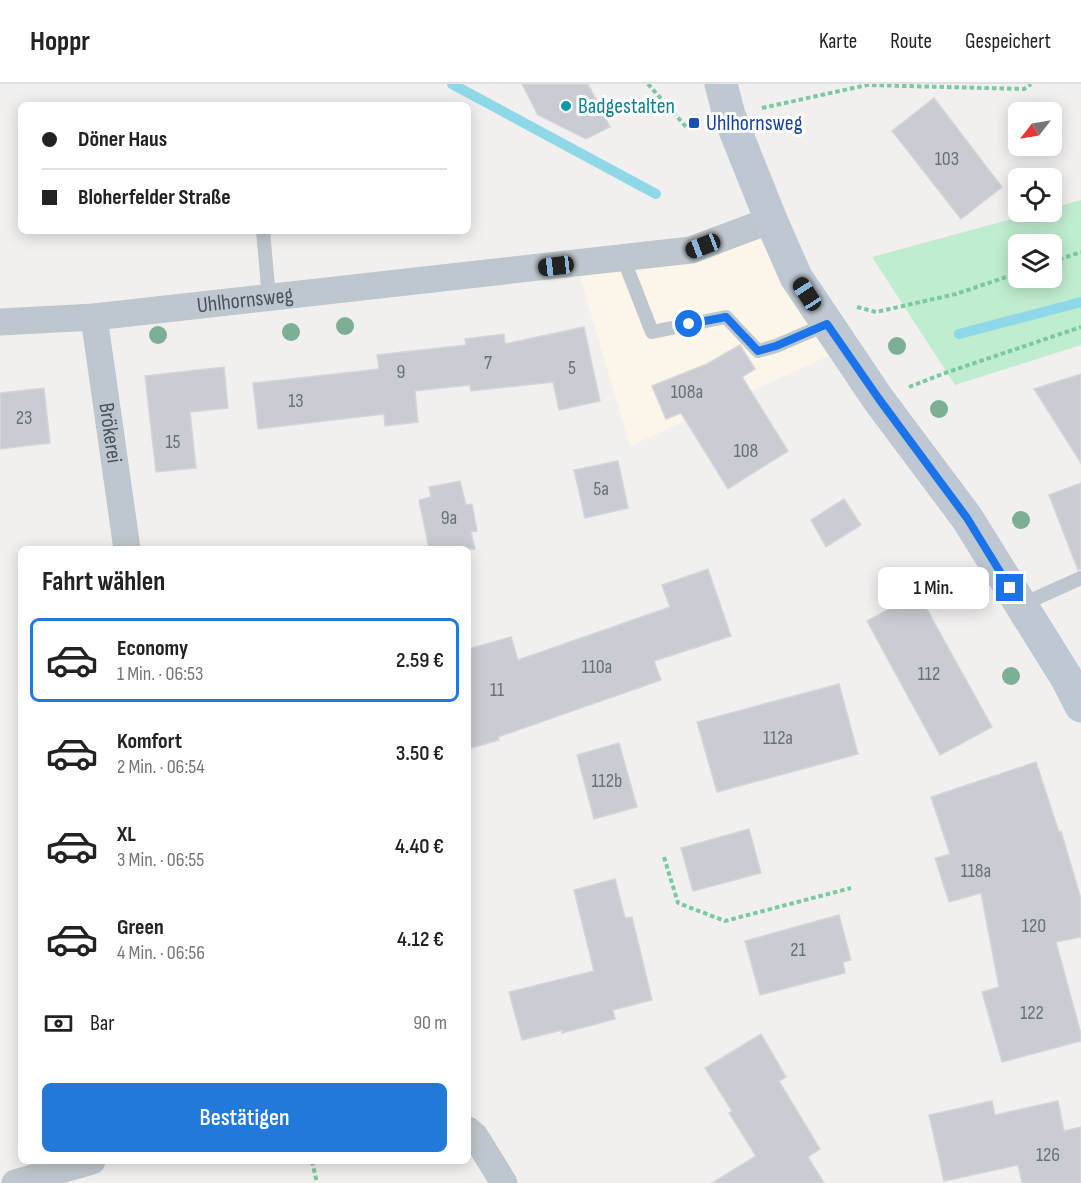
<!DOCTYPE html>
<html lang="de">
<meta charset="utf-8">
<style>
body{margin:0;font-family:"Sofia Sans Condensed",sans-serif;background:#f6f6f6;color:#222;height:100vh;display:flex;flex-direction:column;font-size:22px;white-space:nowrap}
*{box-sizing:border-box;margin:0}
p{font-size:20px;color:#767676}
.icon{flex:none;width:33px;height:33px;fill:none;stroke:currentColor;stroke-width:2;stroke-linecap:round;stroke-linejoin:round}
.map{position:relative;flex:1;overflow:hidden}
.side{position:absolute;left:18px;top:462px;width:453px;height:618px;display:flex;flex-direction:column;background:#fff;border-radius:9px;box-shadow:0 3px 15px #0003}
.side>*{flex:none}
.hud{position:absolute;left:18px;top:18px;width:453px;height:132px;border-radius:9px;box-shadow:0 3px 15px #0003;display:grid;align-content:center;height:132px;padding:0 24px;background:#fff}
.needle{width:39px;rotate:239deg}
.tools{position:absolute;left:1008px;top:18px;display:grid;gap:12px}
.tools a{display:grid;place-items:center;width:54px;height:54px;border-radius:9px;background:#fff;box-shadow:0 3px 15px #0003;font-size:30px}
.end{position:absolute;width:27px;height:27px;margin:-14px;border:8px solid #1a73e8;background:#fff;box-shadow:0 0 0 3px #fff}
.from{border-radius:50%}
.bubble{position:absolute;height:42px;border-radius:9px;background:#fff;box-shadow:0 3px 15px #0003;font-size:20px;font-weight:600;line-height:42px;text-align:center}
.car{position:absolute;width:18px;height:36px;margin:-18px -9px;border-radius:8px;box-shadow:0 0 4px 2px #0007;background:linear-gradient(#222 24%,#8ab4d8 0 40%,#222 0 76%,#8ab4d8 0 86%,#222 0)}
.hud b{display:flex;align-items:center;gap:21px;height:57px;font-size:22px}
.hud b+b{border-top:2px solid #e0e0e0}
.hud i{width:15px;height:15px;background:#222}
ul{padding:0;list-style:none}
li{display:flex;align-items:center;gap:18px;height:84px;margin:0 12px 9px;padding:0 12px;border:3px solid transparent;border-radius:9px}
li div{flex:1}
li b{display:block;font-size:22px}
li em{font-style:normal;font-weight:600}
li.current{border-color:#2279d9}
li>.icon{width:54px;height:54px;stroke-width:1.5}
h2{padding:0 24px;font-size:27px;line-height:72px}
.pay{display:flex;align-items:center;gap:15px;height:66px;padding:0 24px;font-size:22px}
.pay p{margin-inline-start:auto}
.button{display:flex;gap:12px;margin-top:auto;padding:12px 24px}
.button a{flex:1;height:69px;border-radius:9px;background:#2279d9;color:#fff;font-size:24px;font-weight:600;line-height:69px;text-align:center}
header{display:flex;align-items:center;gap:36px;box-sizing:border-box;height:84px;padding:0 30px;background:#fff;border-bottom:2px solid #e0e0e0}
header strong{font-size:28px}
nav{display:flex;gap:33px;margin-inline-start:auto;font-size:21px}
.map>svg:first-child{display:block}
</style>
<header>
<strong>Hoppr</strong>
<nav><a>Karte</a><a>Route</a><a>Gespeichert</a></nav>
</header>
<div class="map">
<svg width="1081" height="1099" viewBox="0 0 1081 1099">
<rect width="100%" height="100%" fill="#f2efef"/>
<polygon fill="#fbf5ea" points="771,136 844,265 630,362 576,179"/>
<path fill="#c0edd0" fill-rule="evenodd" d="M 1081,116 L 1081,261 L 955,301 L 872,173 L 1037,128 L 1052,128 L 1052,124 ZM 1018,160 L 1052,160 L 1052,194 L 1018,194 Z"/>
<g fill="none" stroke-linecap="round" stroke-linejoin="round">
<g stroke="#8fd8e8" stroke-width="10">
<polyline points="452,0 656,110"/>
<polyline points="959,250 1081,218"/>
</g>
</g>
<g fill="#c9ccd2" stroke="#d4d6da" stroke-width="1.5">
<polygon points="522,0 588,0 610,43 586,55 538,31"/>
<polygon points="934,14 1002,103 961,135 892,47"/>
<polygon points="584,243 600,317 559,326 553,298 471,307 470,301 415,307 418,338 385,342 384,330 258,345 253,299 379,285 377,271 466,261 465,255 504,250 505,260"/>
<polygon points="740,261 755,285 742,293 788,367 728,405 681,329 666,335 652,302 707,280"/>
<polygon points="224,283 228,324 190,328 196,384 156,388 145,292"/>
<polygon points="1081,290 1081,379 1034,305"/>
<polygon points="44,304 50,359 0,365 0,309"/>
<polygon points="618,377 628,424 585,434 574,386"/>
<polygon points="460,397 466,421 472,420 477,447 471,448 475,465 429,465 419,416 431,413 429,403"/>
<polygon points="1081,399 1081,485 1078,486 1049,411"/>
<polygon points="844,415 861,441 826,463 811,436"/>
<polygon points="708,485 731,552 654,577 661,596 498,653 499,656 468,665 468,565 511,553 518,576 670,523 662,501"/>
<polygon points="918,509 992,643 940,671 867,537"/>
<polygon points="839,600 858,670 717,708 697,638"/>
<polygon points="619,659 637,723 594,735 577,671"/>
<polygon points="1036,678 1059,748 1061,747 1081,815 1081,853 1056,858 1081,950 1081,957 1002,978 982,908 999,903 981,809 949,818 935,774 950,770 931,713"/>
<polygon points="749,745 761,789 693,807 681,764"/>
<polygon points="615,795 625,834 632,833 652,916 613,926 615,935 562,949 562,946 522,956 509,908 594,887 574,806"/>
<polygon points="839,831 851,876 843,878 845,889 760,911 745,857"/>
<polygon points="761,950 786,993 779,997 820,1065 808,1073 824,1099 712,1099 756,1072 729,1029 732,1027 705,984"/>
<polygon points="992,1017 995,1031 1058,1017 1064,1047 1081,1043 1081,1099 1022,1099 1018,1081 944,1097 929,1031"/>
</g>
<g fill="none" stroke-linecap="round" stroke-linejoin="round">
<g stroke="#7ac99f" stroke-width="4" stroke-dasharray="4.5 3" stroke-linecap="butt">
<polyline points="648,0 688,45"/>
<polyline points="762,24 867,1 1024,5 1031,0"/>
<polyline points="1052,178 1081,168"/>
<polyline points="857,223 876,228 956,210 1018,189"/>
<polyline points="909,303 945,289 1081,243"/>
<polyline points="664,773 678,819 725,837 851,804"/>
<polyline points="312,1077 317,1099"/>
</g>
<g stroke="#bec7cd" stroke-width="14">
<polyline points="263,147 269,214"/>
<polyline points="623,174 652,248 726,233 758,267 776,262 827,240"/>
<polyline points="1021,521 1081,494"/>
</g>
<g stroke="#bec7cd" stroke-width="27">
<path id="s1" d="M 94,233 L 127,465"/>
<path id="s2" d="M 0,238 L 94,233 L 691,166 L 771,136"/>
<polyline points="468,1046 475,1052 504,1099"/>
<polyline points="15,1099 92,1077"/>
</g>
<polyline stroke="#bec8d2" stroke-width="33" points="721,0 729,31 771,136 796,193 878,315 967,434 1066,593 1081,622"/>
</g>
<g fill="#7caf93">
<circle cx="345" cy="242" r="9"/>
<circle cx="291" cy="248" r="9"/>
<circle cx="158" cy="251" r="9"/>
<circle cx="897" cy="262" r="9"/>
<circle cx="939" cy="325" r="9"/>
<circle cx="1021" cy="436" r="9"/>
<circle cx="1011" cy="592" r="9"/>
</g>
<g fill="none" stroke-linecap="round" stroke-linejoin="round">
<polyline stroke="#1a73e8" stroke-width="8" points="689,240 726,233 758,267 776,262 827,240 879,315 967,434 1010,504"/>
</g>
<circle fill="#0f9aa8" stroke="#fff" stroke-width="2" cx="566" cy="22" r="6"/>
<rect fill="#1a4fb4" stroke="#fff" stroke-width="2" x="688" y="33" width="12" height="12" rx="3"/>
<g text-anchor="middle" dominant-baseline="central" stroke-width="6" stroke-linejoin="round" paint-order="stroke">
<g font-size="20" fill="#68717a">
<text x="947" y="75">103</text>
<text x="488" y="279">7</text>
<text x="572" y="284">5</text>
<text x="401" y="288">9</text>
<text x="687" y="308">108a</text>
<text x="296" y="317">13</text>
<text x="24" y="334">23</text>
<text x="173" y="358">15</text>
<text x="746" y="367">108</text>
<text x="601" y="405">5a</text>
<text x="449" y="434">9a</text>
<text x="597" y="583">110a</text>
<text x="929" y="590">112</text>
<text x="497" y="606">11</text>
<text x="778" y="654">112a</text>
<text x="607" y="697">112b</text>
<text x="976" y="787">118a</text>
<text x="1034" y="842">120</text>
<text x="798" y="866">21</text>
<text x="1032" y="929">122</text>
<text x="1048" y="1071">126</text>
</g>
<g font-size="22" fill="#0d838f" stroke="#fff" text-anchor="start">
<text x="578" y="22">Badgestalten</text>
</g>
<g font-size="22" fill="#164399" stroke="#fff" text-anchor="start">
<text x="706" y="39">Uhlhornsweg</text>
</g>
<g font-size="22" fill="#48535c" stroke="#fff">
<text stroke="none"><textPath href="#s2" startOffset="246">Uhlhornsweg</textPath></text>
<text stroke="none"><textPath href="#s1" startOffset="117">Brökerei</textPath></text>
</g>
</g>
</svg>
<div class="tools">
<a><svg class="needle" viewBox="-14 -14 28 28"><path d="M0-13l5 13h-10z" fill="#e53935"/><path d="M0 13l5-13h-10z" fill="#767676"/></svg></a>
<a><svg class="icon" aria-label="locate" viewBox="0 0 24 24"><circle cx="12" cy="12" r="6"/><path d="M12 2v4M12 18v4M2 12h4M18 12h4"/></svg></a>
<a><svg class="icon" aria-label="layers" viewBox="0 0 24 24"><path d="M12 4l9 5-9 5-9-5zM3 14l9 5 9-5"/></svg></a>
</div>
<i class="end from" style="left:689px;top:240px"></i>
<i class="end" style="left:1010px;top:504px"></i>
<div class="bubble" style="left:878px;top:483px;width:111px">1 Min.</div>
<i class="car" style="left:703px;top:162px;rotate:249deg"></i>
<i class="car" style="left:556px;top:182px;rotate:263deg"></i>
<i class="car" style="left:807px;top:210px;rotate:327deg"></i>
<div class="hud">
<b><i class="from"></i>Döner Haus</b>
<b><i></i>Bloherfelder Straße</b>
</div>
<section class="side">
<h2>Fahrt wählen</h2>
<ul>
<li class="current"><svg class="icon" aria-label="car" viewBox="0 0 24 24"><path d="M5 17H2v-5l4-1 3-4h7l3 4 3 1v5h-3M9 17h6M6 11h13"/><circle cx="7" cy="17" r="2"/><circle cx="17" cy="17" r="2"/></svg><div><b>Economy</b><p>1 Min. · 06:53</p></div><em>2.59 €</em></li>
<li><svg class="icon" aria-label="car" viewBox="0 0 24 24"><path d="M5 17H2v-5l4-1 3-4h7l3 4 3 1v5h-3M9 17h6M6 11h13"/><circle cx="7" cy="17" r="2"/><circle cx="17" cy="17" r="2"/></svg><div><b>Komfort</b><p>2 Min. · 06:54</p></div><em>3.50 €</em></li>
<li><svg class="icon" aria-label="car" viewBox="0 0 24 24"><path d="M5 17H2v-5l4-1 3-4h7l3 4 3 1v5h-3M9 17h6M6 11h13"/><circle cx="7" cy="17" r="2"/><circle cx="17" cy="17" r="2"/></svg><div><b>XL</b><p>3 Min. · 06:55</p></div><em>4.40 €</em></li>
<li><svg class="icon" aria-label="car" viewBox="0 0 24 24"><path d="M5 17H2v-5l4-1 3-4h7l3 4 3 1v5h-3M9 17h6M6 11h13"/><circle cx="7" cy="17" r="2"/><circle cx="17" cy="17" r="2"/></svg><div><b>Green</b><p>4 Min. · 06:56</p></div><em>4.12 €</em></li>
</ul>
<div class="pay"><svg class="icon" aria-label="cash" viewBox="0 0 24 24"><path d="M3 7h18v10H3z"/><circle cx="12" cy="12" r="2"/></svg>Bar<p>90 m</p></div>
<div class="button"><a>Bestätigen</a></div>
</section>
</div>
